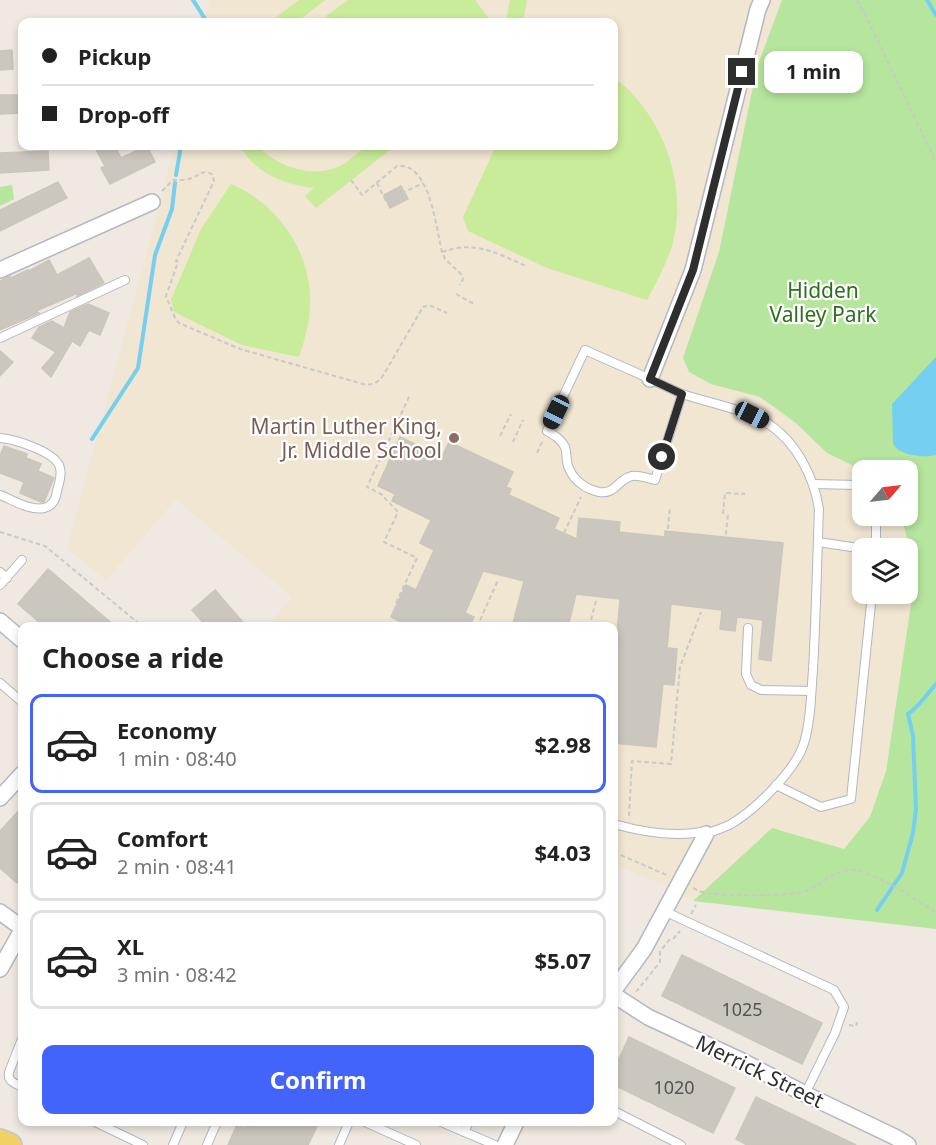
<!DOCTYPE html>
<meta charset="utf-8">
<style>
body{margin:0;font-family:"Noto Sans",sans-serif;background:#f2f2f2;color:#222;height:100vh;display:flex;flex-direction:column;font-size:22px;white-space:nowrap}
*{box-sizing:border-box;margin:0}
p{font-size:20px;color:#767676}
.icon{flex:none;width:33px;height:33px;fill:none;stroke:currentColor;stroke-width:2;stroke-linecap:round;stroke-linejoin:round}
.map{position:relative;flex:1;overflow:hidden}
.details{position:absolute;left:18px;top:622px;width:600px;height:504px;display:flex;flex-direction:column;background:#fff;border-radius:12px;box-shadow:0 3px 9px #0003}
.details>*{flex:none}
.guide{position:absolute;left:18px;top:18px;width:600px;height:132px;border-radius:12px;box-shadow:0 3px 9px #0003;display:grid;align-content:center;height:132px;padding:0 24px;background:#fff}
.needle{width:39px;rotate:62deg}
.buttons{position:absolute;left:852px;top:460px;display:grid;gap:12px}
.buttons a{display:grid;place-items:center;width:66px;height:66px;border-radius:12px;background:#fff;box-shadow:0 3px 9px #0003;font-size:30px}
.end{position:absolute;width:27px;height:27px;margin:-14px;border:8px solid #2e2e2e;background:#fff;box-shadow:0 0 0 3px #fff}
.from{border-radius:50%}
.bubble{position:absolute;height:42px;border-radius:12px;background:#fff;box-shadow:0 3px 9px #0003;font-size:20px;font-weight:700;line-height:42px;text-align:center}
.car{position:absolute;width:18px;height:36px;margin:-18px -9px;border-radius:8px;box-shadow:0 0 4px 2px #0007;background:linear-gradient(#222 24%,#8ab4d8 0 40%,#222 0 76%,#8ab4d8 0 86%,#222 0)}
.guide b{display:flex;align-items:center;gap:21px;height:57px;font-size:22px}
.guide b+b{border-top:2px solid #e0e0e0}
.guide i{width:15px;height:15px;background:#222}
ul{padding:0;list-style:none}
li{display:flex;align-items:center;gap:18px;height:99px;margin:0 12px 9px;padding:0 12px;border:3px solid #e0e0e0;border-radius:12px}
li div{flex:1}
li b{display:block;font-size:22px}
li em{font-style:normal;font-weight:700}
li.on{border-color:#4264fb}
li>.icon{width:54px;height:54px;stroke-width:1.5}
h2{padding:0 24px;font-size:27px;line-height:72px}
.primary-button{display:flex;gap:12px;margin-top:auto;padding:12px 24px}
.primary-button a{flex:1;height:69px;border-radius:12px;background:#4264fb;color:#fff;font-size:24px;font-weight:700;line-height:69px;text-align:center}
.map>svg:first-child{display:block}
</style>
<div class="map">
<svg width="936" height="1145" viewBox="0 0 936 1145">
<rect width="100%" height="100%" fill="#efe9e1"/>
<path fill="#f0e6d1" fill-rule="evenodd" d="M 210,0 L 782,0 L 757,67 L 719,252 L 711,384 L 760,397 L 796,423 L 827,453 L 864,471 L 862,471 L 862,516 L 901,516 L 916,571 L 886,771 L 870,817 L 844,849 L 772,828 L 693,901 L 663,885 L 614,864 L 614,627 L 267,627 L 292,597 L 176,499 L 106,580 L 67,548 L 157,214 L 174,146 L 614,146 L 614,22 L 204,22 ZM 862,549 L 908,549 L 908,594 L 862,594 Z"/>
<g fill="#b6e59e">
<polygon points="782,0 936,0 936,929 693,901 772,828 844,849 870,817 886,771 916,571 901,516 908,516 908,471 864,471 827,453 796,423 760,397 711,384 689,372 683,358 719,252 757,67"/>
<polygon points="12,185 14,199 0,206 0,187"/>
</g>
<g fill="#c9ec9a">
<polygon points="299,0 325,0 297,22 270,22"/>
<polygon points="348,0 475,0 490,20 486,22 318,22"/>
<polygon points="510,0 527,0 523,22 506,22"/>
<path d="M 614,77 C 663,115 689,185 672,246 C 666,265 656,283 647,300 L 547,268 L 468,231 L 463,217 L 496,146 L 614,146 Z"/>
<path d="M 240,146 L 258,146 C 277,167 313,179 340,166 C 350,161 357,152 367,147 C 374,143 387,145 395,146 L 316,208 L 305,196 L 314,188 C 284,185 255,173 240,146 Z"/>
<path d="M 231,184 C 278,204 311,251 310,303 C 310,322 305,339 299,357 L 242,345 L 174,312 L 171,300 L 201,229 Z"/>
</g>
<path fill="#75cff0" d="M 936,357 L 936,455 C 924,458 900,456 893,444 L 892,404 Z"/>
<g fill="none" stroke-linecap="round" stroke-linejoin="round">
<g stroke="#75cff0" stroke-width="4">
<polyline points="193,0 207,22"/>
<polyline points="927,0 936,15"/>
<polyline points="176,175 181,146"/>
<polyline points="92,439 138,368 155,255 172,209 175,183"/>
<path d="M 877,910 L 902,873 L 913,833 L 916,809 L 913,736 L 908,714 C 920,706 926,695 936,684"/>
</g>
</g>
<g fill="#cbc7bf" stroke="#cbc5ba" stroke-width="1.5">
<polygon points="12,50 13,69 0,70 0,51"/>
<polygon points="0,95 22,95 22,113 0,114"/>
<polygon points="94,146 115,146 121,158 147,146 155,162 110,184 101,168 105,166"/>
<polygon points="48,151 49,170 0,173 0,153"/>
<polygon points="58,182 67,198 0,231 0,210"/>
<polygon points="401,186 408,199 390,208 384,195"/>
<polygon points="89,258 104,283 77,296 78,293 36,311 39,313 0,330 0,281 10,276 11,278 28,270 29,271 49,260 57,275"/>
<polygon points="88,304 109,313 100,335 89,330 80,346 72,341 51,377 42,368 56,352 32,338 39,327 52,321 64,328 70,312"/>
<polygon points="0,351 13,362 0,376"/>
<polygon points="400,437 442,457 449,442 513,472 506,487 511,489 509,495 559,518 554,529 577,539 579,518 620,522 619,532 665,537 665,531 783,543 771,661 759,659 763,620 737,617 735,631 720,629 722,610 671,604 667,648 677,649 674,685 663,684 656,747 614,743 614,644 616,644 620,599 576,594 568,627 512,627 524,581 483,571 465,613 474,617 469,627 399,627 401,622 391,617 406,585 416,590 434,550 420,543 431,520 392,501 395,494 378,486"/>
<polygon points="4,446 27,454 26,458 41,464 38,471 54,478 44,502 41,502 20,493 24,482 0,473 0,456"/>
<polygon points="48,569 116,627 45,627 18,604"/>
<polygon points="215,590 247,627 207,627 192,610"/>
<polygon points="22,807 22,877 17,883 0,868 0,831"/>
<polygon points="682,955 822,1023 802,1064 662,996"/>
<polygon points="629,1037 735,1088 713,1133 614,1085 614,1070"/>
<polygon points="756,1097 856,1145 747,1145 736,1139"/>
<polygon points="248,1122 319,1122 308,1145 228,1145 237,1125 245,1128"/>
</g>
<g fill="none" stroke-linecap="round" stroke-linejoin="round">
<defs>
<g id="lane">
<polyline points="0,338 125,280"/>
<path d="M 585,350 L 637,373 L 682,394 L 655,480 C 647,478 639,475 632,476 C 618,479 615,495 599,492 C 585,489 573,480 568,466 C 566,460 567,452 565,447 C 561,439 554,435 547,431 Z"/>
<path d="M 0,438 C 14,439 57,452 60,468 C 62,475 59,484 57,491 C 56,499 53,506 44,508 C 30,511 13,500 0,495"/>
<polyline points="813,484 857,485 862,489"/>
<polyline points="876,516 876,549"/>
<polyline points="818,542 865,549"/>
<polyline points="0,572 7,578"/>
<polyline points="0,585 22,560"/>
<polyline points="748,628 746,674 751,685 761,690 811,691"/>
<polyline points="0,683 22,702"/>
<polyline points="776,785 821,807 851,799 872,594"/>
<path d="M 614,824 C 642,832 673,837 702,832 L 706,834 C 714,831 723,828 731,824 C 755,810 796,770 804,743 C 811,721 811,693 813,670 C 816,617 817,563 819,509 C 814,477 796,441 767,423 C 746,410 707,402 682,394"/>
<polyline points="664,911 834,990 844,1007 835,1033 805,1094"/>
<path d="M 22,1039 L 9,1072 C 7,1082 15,1083 22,1087"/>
<polyline points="614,1111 681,1145"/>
<polyline points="95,1122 143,1145"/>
<polyline points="365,1122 416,1145"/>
<polyline points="441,1122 495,1145"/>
<polyline points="464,1132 469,1122"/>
<polyline points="173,1145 183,1122"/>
<polyline points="207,1145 217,1122"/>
<polyline points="339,1145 349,1122"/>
</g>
<g id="street">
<polyline points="0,270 152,202"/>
<polyline points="650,379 693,270 758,9 762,0"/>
<polyline points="0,621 22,640"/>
<polyline points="0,798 22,774"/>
<polyline points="0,912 22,928"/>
<polyline points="0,969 22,930"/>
<polyline points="614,990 644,949 706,834"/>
<polyline points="614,995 648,1017 742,1061 805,1094 895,1137 908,1145"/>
<polyline points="505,1145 516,1122"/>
</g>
<polyline id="primary" points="0,1141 10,1145"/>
</defs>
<use href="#lane" stroke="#b4b7c1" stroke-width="10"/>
<use href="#street" stroke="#b4b7c1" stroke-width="18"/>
<use href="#primary" stroke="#c9c9c9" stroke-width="26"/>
<g stroke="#c9c9c9" stroke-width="2" stroke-dasharray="4.5 3" stroke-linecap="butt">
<polyline points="857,0 866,16 936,162"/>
<path d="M 351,180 L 362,195 L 397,166 C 430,162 436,228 442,252 L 445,259 L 462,275 L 463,279 L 460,285"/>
<polyline points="377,183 386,201 423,183"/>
<path d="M 162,191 L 173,180 C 178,180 184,180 189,179 C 199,176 203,168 213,175 L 214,181 L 176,261 L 178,262 L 166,296 L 175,318 L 179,323 L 240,349 L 363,384 C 373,386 379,382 384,374 L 423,307 L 429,305 L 447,313"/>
<path d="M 442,252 C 475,240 496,253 526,266"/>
<polyline points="456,294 474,304"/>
<polyline points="500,436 511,414"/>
<polyline points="513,442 523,420"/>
<polyline points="537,453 543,440"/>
<polyline points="723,514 725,493 745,494"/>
<polyline points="668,529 670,507"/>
<polyline points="0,532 45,546 143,627"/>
<polyline points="564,533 581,497"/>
<polyline points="725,542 728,514"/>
<polyline points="396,603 417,558 384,542 398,512 381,494 367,487 410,395"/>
<polyline points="477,627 498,580"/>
<polyline points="589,627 596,601"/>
<polyline points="629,816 632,761 671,764 680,667 701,612"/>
<polyline points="614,852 669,876"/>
<path d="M 693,888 C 697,890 701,892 706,893 C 722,896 792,897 806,891 C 821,885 834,870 851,870 C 870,869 919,901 936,913"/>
<polyline points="691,914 696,905"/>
<polyline points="636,992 660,962 660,952 668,941 674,938 680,931"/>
<polyline points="849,1025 856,1026 857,1022"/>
</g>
<use href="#lane" stroke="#fff" stroke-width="8"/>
<use href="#street" stroke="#fff" stroke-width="15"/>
<use href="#primary" stroke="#f2d163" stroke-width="22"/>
</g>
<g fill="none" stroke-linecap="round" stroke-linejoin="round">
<polyline stroke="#2e2e2e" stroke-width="8" points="662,457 682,394 650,379 693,270 742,72"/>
</g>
<circle fill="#8d6e63" stroke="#fff" stroke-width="2" cx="454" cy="438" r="6"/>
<g text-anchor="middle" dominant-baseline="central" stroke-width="4.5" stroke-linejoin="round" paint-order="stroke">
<g font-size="18" fill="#555452">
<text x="742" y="1009">1025</text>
<text x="674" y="1087">1020</text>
</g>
<g font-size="21" fill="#2c6e1b" stroke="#fff">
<text x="823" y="290">Hidden<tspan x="823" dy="24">Valley Park</tspan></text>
</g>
<g font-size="21" fill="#785e54" stroke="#fff" text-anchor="end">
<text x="442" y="426">Martin Luther King,<tspan x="442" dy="24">Jr. Middle School</tspan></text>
</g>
<g font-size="21" fill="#2e2e2e" stroke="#fff">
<text transform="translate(760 1071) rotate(26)">Merrick Street</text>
</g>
</g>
</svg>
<div class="buttons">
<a><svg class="needle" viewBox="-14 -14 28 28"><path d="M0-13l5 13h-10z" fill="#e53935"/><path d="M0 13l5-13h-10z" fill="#767676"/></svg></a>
<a><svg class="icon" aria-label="layers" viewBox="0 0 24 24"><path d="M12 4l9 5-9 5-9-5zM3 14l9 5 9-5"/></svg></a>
</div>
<i class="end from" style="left:662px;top:457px"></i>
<i class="end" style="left:742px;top:72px"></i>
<div class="bubble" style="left:764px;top:51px;width:99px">1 min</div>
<i class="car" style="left:556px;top:412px;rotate:206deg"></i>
<i class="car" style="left:752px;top:415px;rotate:117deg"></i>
<div class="guide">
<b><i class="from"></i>Pickup</b>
<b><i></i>Drop-off</b>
</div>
<section class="details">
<h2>Choose a ride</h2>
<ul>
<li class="on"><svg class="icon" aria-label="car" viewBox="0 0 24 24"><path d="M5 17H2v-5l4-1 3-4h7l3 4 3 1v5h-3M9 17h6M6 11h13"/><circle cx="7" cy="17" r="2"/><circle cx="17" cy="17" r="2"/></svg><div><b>Economy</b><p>1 min · 08:40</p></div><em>$2.98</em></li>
<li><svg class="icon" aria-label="car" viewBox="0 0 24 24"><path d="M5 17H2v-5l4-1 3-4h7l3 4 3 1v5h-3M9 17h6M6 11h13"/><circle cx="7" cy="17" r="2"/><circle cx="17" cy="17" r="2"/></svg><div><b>Comfort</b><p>2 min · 08:41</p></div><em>$4.03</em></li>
<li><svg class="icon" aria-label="car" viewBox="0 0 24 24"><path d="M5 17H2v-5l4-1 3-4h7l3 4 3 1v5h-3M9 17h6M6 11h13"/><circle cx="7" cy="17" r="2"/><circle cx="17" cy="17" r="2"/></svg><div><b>XL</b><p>3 min · 08:42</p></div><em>$5.07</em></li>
</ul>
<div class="primary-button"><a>Confirm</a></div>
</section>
</div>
